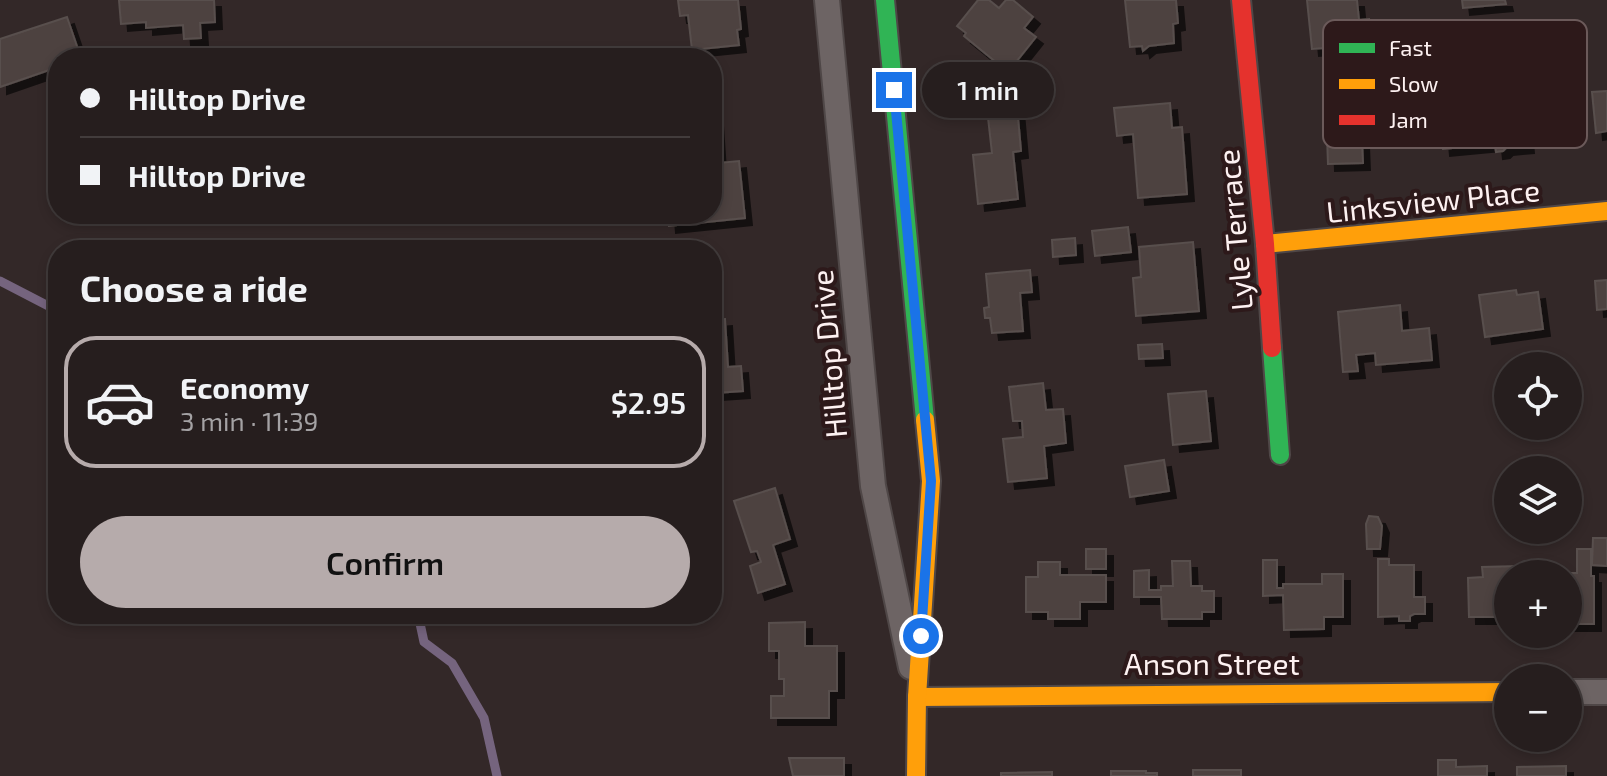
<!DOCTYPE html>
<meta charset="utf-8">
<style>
body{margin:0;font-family:"Exo 2",sans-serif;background:#2e2727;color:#f1f3f6;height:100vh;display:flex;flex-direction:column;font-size:30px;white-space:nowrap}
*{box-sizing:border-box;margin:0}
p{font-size:26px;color:#a4a2a4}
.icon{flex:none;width:44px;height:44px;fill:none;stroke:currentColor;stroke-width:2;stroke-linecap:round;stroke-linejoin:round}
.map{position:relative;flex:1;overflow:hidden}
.sheet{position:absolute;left:48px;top:240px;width:674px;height:384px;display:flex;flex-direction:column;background:#261e1e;border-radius:32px;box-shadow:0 4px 12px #0003,0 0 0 2px #423c3c}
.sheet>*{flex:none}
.banner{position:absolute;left:48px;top:48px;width:674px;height:176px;border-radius:32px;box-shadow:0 4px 12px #0003,0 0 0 2px #423c3c;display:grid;align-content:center;height:176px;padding:0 32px;background:#261e1e}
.buttons{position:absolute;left:1494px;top:352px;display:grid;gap:16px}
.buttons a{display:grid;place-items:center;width:88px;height:88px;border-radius:50%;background:#261e1e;box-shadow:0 4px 12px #0003,0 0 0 2px #423c3c;font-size:40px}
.end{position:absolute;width:36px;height:36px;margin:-18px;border:10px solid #1a73e8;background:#fff;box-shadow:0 0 0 4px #fff}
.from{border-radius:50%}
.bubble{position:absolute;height:56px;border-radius:28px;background:#261e1e;box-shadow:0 4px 12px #0003,0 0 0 2px #423c3c;font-size:26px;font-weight:600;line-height:56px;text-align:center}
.banner b{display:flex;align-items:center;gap:28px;height:76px;font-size:30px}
.banner b+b{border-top:2px solid #423c3c}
.banner i{width:20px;height:20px;background:#f1f3f6}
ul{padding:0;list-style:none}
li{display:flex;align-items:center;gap:24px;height:132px;margin:0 16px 12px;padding:0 16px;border:4px solid #423c3c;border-radius:32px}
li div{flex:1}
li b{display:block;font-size:30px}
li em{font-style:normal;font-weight:600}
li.current{border-color:#b6abab}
li>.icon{width:72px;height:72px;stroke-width:1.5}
h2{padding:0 32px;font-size:36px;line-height:96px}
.action{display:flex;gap:16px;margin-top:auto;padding:16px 32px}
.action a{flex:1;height:92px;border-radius:48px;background:#b6abab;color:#111;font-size:32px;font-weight:600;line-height:92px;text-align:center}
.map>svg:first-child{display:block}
</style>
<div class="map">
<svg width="1607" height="776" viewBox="0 0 1607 776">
<defs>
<filter id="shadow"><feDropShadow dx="7" dy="7" stdDeviation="0" flood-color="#0009"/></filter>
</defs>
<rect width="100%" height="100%" fill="#332828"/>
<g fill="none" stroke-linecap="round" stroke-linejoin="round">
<g stroke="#75647e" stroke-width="9">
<polyline points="0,281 58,311"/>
<polyline points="418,614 424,642 452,663 484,718 497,776"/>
</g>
</g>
<g fill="#4e4240" stroke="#584f4d" stroke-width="2" filter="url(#shadow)">
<polygon points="119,0 214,0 215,22 200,23 201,38 184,39 183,25 146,28 146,22 121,24"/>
<polygon points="678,0 738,0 741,29 737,30 739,45 692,50 688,15 680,16"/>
<polygon points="978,0 989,0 999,8 1006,0 1013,0 1033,17 1024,28 1036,37 1008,72 964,36 966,33 957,26"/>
<polygon points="1125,0 1176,0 1178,23 1173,24 1174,43 1149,46 1143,51 1142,46 1130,47"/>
<polygon points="1307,0 1357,0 1359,20 1369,19 1369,31 1361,32 1362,45 1312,49"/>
<polygon points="1462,0 1505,0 1506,4 1463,8"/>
<polygon points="67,17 81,58 58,58 58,67 0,87 0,39"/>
<polygon points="1607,91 1607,131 1596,133 1592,92"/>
<polygon points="1170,103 1172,128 1182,127 1187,194 1138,198 1133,134 1117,136 1114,108"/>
<polygon points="1523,105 1527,146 1506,148 1503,151 1496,152 1495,144 1443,149 1440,117 1473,114 1472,110"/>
<polygon points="1017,106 1021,151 1013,152 1018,199 978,204 973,155 992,153 987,109"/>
<polygon points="1359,106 1360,134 1367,134 1362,140 1363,163 1328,164 1326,108"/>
<polygon points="712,119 716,119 719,163 739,161 745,218 669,226 668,214 712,214"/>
<polygon points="1128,227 1131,252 1095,256 1092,231"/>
<polygon points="1075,238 1076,255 1053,257 1052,240"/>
<polygon points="1193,242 1199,311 1136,316 1133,278 1141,277 1139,247"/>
<polygon points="1030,270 1032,292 1020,293 1023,331 992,333 990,318 985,318 984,308 989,307 986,274"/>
<polygon points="1607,280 1607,309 1597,310 1595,281"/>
<polygon points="1516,290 1517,295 1538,292 1543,329 1485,337 1479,295"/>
<polygon points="1400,305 1402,331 1429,328 1432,360 1376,365 1375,353 1356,355 1358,371 1343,372 1338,312"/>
<polygon points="725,319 728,367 741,366 743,391 715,393 715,403 712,403 712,320"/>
<polygon points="1162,344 1163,358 1139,359 1138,345"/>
<polygon points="1043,383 1046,410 1063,409 1066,443 1044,446 1047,478 1008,482 1003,439 1023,437 1022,421 1013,421 1009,387"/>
<polygon points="1206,391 1211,441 1173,445 1168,394"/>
<polygon points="1164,460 1169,491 1130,497 1125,466"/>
<polygon points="775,488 790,539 773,545 785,584 758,593 750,566 761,562 757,551 751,552 734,501"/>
<polygon points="1369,516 1378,517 1382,526 1380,549 1367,549 1366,524"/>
<polygon points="1593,538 1607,538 1607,566 1592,565"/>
<rect x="1086" y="549" width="20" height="20"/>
<polygon points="1577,549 1591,549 1591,576 1594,576 1594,624 1568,624 1568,574 1561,573 1577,573"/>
<polygon points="1378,559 1389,559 1389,565 1414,565 1414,597 1425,597 1425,614 1414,614 1410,616 1410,621 1399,621 1399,616 1378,617"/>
<polygon points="1263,560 1277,560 1277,588 1283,588 1283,584 1322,584 1322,574 1343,574 1343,617 1324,617 1324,629 1284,630 1283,595 1263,596"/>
<polygon points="1172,561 1190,561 1191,586 1202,586 1202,591 1214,591 1214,612 1202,612 1202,619 1162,619 1161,597 1134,597 1134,571 1149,570 1149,590 1161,590 1161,586 1173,586"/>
<polygon points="1038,562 1060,562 1060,575 1106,575 1106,602 1080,602 1080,619 1048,619 1048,612 1026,612 1026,577 1038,577"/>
<polygon points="1519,566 1519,574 1508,574 1508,617 1469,617 1468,578 1483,577 1482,567"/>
<polygon points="805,622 805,646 837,646 837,691 829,691 829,718 771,718 771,696 784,696 784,679 779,679 779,651 769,651 769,623"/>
<polygon points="789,758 844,758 844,776 793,776"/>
<polygon points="1438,760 1456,760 1456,767 1487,766 1487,776 1438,776"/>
<polygon points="1566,766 1566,776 1517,776 1517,767"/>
<rect x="1193" y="770" width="48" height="6"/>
<polygon points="1111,771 1146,771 1146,773 1157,773 1157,776 1111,776"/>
<polygon points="1052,772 1052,776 1001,776 1001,773"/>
</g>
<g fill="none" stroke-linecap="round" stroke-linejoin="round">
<defs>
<g id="street">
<polyline points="827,0 873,486 911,667"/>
<polyline points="1568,692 1607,692"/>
</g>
<g id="fast">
<polyline points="885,0 925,420"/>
<polyline points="1272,348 1280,455"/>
</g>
<g id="slow">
<polyline points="1265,244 1607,211"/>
<polyline points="917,697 1508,692"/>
<polyline points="916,776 917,697 931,481 925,420"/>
</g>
<polyline id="jam" points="1241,0 1265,244 1272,348"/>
</defs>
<use href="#street" stroke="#4f4747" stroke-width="28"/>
<use href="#fast" stroke="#4f4747" stroke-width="22"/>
<use href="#slow" stroke="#4f4747" stroke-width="22"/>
<use href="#jam" stroke="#4f4747" stroke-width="22"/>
<use href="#street" stroke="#6d6464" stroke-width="24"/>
<use href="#fast" stroke="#30b455" stroke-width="18"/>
<use href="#slow" stroke="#ff9f0a" stroke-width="18"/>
<use href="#jam" stroke="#e5322d" stroke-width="18"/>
</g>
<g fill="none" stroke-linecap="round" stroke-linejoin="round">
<polyline stroke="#1a73e8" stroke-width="10" points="894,90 931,481 921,636"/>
</g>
<g text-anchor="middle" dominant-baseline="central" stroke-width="8" stroke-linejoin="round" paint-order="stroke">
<g font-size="30" fill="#fdf1f1" stroke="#2d191a">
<text transform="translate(1433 200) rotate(-6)">Linksview Place</text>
<text transform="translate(1234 230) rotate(-95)">Lyle Terrace</text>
<text transform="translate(828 354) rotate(-95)">Hilltop Drive</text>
<text x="1212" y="663">Anson Street</text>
</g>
</g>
<rect x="1323" y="20" width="264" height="128" rx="12" fill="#2d191a" stroke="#6b5a5a" stroke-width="2"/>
<rect x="1339" y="43" width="36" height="10" fill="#30b455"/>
<rect x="1339" y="79" width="36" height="10" fill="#ff9f0a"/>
<rect x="1339" y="115" width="36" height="10" fill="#e5322d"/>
<g font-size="22" fill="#fdf1f1">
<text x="1389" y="56">Fast</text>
<text x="1389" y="92">Slow</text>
<text x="1389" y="128">Jam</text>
</g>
</svg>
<div class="buttons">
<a><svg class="icon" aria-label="locate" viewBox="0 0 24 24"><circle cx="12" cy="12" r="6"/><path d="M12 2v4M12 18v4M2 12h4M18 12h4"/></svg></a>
<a><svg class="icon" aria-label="layers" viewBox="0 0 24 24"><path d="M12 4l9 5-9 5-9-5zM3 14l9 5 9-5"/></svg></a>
<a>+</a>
<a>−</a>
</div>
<i class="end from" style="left:921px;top:636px"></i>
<i class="end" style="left:894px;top:90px"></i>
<div class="bubble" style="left:922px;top:62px;width:132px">1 min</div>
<div class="banner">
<b><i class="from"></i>Hilltop Drive</b>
<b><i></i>Hilltop Drive</b>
</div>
<section class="sheet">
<h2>Choose a ride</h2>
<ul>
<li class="current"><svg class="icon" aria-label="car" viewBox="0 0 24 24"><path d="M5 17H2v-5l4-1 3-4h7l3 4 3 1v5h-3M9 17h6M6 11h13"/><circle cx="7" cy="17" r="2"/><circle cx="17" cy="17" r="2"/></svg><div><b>Economy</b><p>3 min · 11:39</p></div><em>$2.95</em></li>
</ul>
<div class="action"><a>Confirm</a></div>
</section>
</div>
